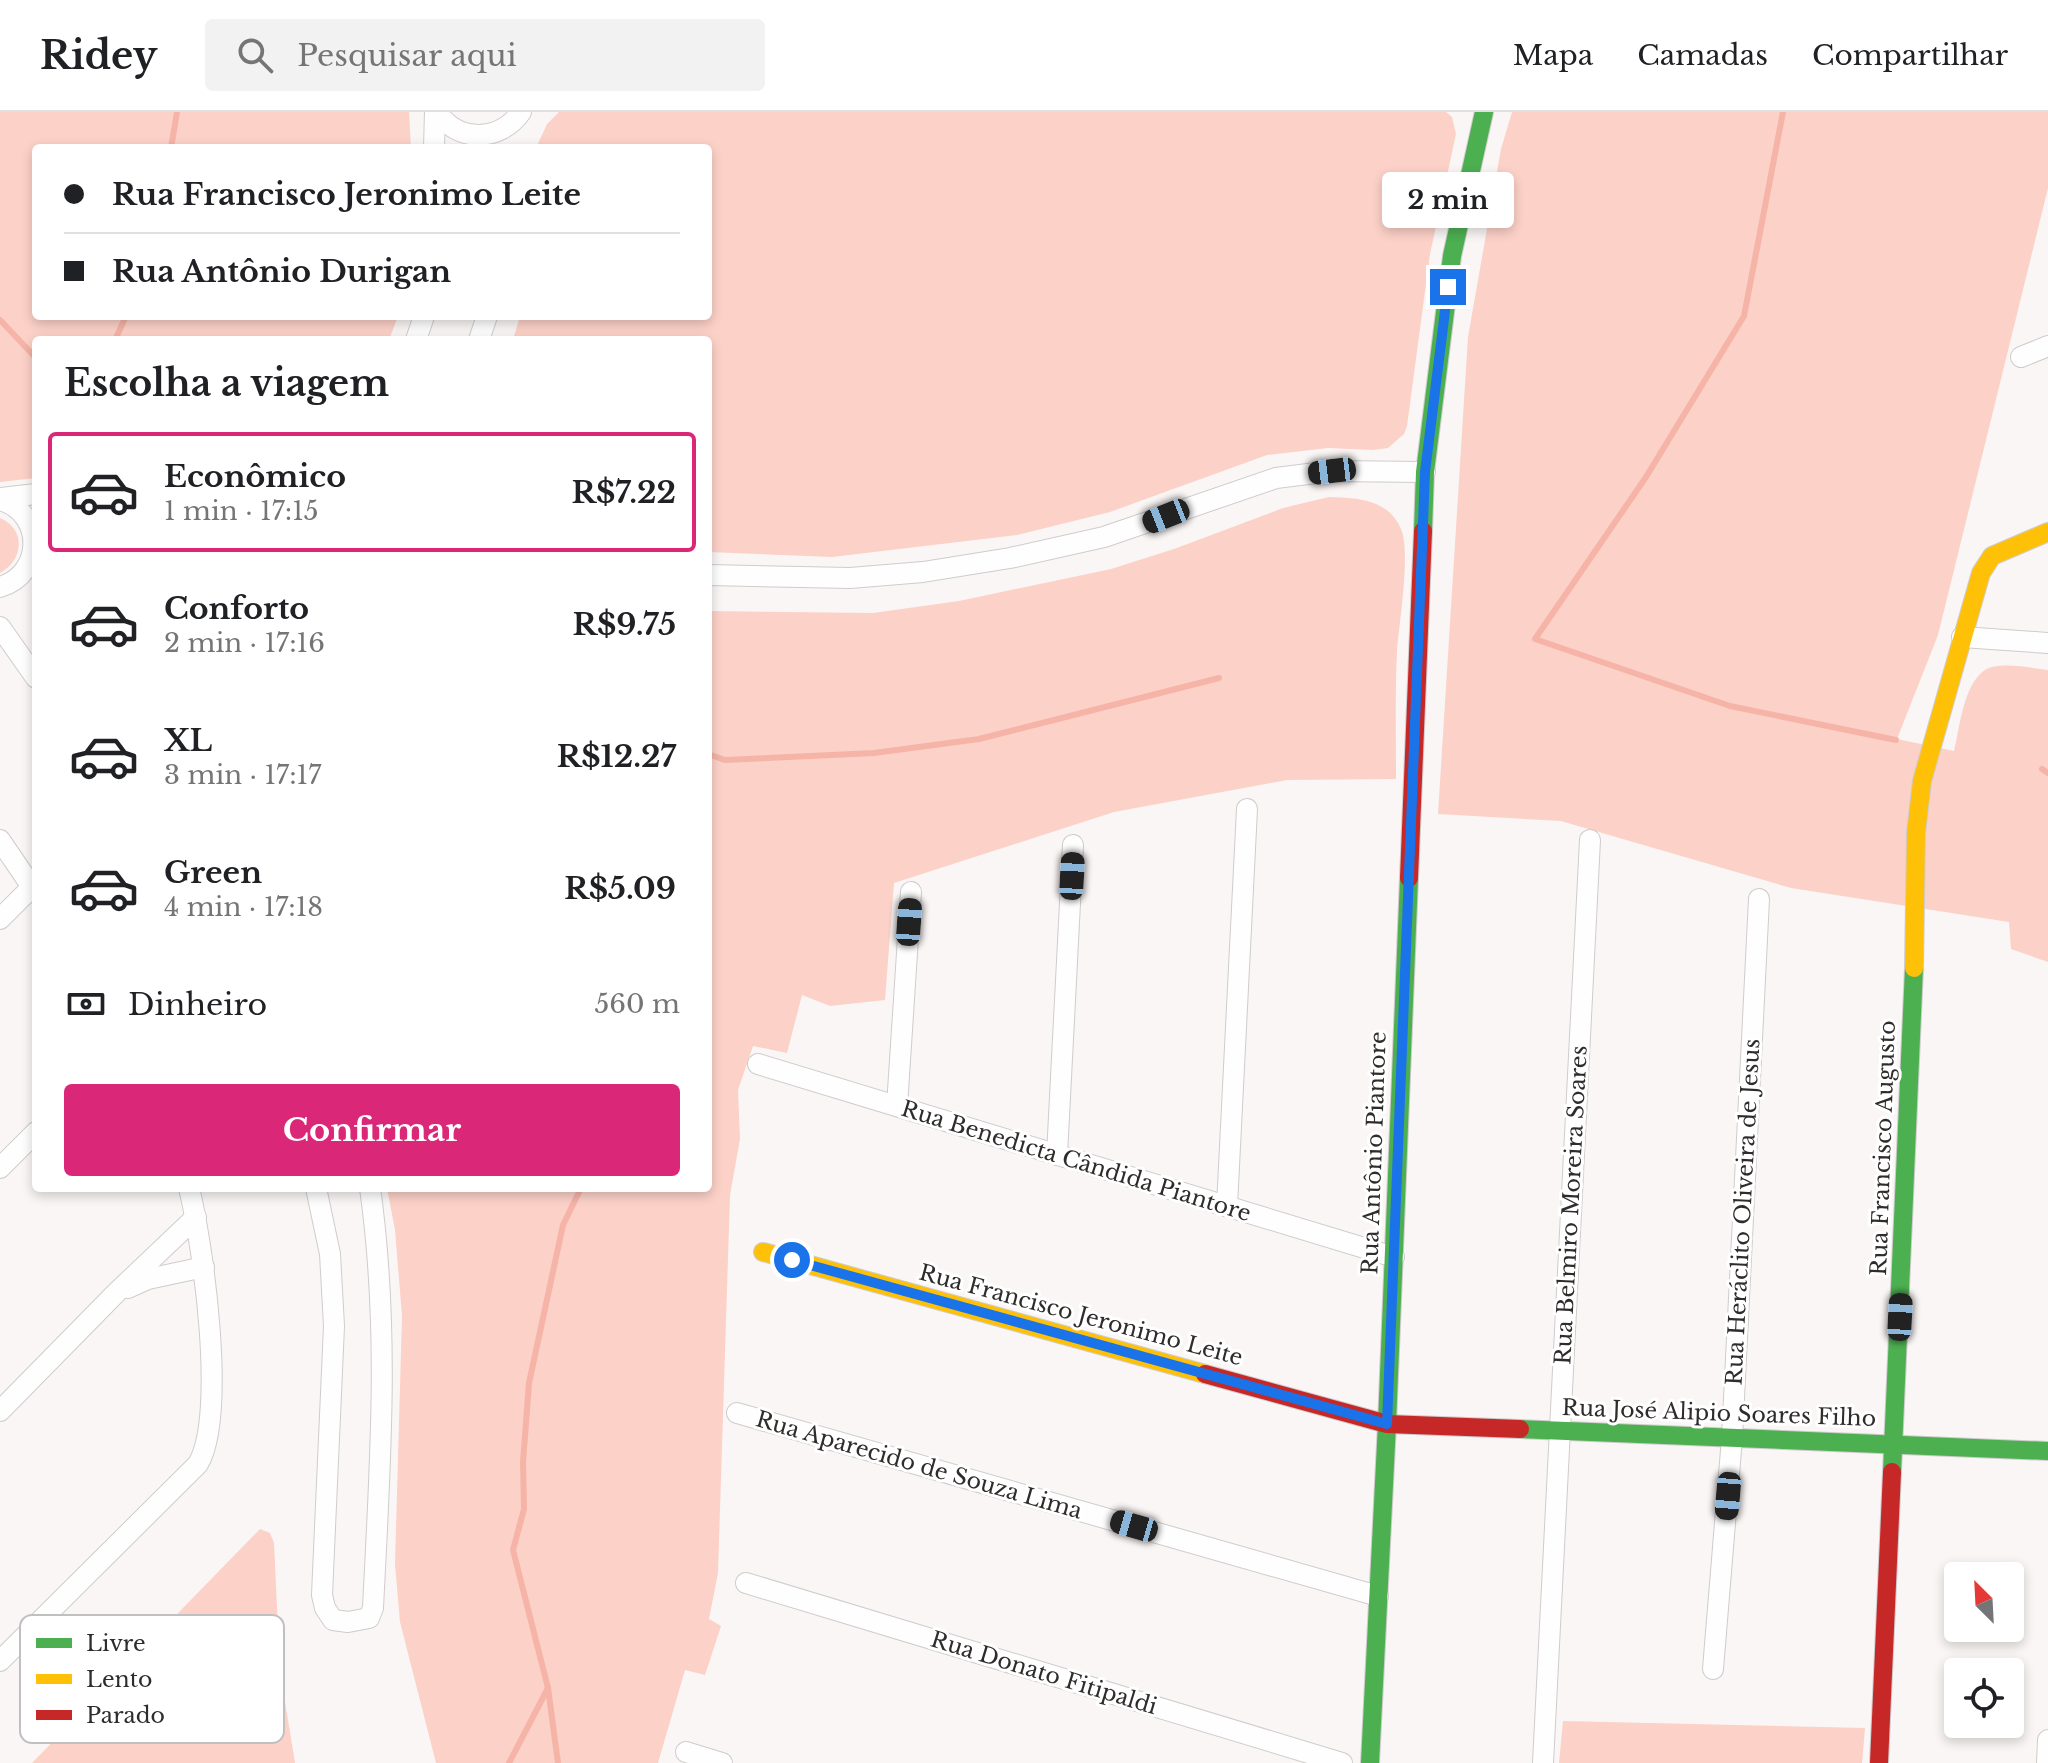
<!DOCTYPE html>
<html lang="pt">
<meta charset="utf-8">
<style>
body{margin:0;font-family:"Libre Baskerville",serif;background:#f2f2f2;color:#202124;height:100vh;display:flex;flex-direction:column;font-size:30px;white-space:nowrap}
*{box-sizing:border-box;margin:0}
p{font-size:26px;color:#757577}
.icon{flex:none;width:44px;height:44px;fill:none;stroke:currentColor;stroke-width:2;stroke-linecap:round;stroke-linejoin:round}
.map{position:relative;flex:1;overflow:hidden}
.panel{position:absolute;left:32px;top:224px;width:680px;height:856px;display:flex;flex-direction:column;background:#fff;border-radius:8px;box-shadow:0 4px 12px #0003}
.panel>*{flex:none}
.hud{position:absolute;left:32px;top:32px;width:680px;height:176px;border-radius:8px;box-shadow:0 4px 12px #0003;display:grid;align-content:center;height:176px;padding:0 32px;background:#fff}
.needle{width:52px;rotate:336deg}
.tools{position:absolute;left:1944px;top:1450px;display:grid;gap:16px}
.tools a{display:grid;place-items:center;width:80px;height:80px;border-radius:8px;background:#fff;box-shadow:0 4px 12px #0003;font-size:40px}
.end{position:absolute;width:36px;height:36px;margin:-18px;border:10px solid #1a73e8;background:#fff;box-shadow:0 0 0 4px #fff}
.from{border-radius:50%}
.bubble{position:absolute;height:56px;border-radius:8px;background:#fff;box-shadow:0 4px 12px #0003;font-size:26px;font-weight:700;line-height:56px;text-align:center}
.car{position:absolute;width:24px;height:48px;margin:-24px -12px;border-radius:10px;box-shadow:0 0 6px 2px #0007;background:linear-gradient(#222 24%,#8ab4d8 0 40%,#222 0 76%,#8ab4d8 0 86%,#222 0)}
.hud b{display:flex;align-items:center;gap:28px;height:76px;font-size:30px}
.hud b+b{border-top:2px solid #e0e0e0}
.hud i{width:20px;height:20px;background:#202124}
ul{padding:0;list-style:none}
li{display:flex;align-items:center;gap:24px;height:120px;margin:0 16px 12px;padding:0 16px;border:4px solid transparent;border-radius:8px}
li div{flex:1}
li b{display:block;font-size:30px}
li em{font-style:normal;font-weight:700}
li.current{border-color:#db2777}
li>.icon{width:72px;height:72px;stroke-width:1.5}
h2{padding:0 32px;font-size:36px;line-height:96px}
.pay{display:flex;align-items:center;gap:20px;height:88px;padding:0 32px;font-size:30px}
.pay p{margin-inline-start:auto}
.primary-button{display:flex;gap:16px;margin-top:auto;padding:16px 32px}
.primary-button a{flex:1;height:92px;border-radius:8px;background:#db2777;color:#fff;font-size:32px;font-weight:700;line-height:92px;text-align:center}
header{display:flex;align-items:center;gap:48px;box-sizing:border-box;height:112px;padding:0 40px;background:#fff;border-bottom:2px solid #e0e0e0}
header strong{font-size:38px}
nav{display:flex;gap:44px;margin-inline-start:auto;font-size:28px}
.search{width:560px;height:72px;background:#f2f2f2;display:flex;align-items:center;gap:20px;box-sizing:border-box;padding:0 28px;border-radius:8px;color:#757577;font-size:30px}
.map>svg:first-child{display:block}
</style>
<header>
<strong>Ridey</strong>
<div class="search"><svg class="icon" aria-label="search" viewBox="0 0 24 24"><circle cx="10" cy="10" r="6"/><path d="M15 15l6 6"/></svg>Pesquisar aqui</div>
<nav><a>Mapa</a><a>Camadas</a><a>Compartilhar</a></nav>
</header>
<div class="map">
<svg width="2048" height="1651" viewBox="0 0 2048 1651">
<rect width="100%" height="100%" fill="#faf6f5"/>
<g fill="#fcd1c8">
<polygon points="0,0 409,0 411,36 36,36 36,204 398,204 389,228 36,228 36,366 0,370"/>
<polygon points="559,0 1446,0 1452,5 1456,22 1430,142 1407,314 1404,322 1388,336 1373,338 1328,336 1267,343 1110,400 1017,423 832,445 708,440 708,228 513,228 520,204 708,204 708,36 536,36 547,12"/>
<path d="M 1512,0 L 2048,0 L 2048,76 L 1938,523 L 1897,627 L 1954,639 C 1960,615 1963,573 1985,558 C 2000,549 2031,556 2048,558 L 2048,850 L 2011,837 L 2009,810 L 1791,776 L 1561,709 L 1438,702 L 1468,225 L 1501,37 Z"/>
<path d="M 1329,385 C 1358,386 1388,387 1401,417 C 1411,439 1399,512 1397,539 C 1395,581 1396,625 1396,667 L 1287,668 L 1114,700 L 894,771 L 885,888 L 830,894 L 802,883 L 787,941 L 753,934 L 738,978 L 740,1027 L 730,1083 L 718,1461 L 709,1507 L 721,1514 L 705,1563 L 685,1558 L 658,1651 L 436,1651 L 400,1510 L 395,1452 L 402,1204 L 395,1118 L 387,1076 L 708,1076 L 708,499 L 873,501 L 959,489 L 1111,457 L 1174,437 L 1283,396 Z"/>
<path d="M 0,406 C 26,417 24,448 0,461 Z"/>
<polygon points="260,1417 270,1421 274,1431 280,1559 295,1651 32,1651"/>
<polygon points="1563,1609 1865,1616 1862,1651 1559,1651"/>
</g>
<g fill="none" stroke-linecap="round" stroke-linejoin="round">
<g stroke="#f5b4a7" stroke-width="6">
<polyline points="1783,0 1744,204 1646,365 1535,527 1730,594 1896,628"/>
<polyline points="171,36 177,0"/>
<polyline points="0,208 36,246"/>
<polyline points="115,228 126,204"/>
<polyline points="708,642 725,648 874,641 979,627 1219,566"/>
<polyline points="2042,657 2048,661"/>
<polyline points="509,1651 548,1576"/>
<polyline points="558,1651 548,1576 513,1438 524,1397 523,1350 529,1271 563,1113 581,1076"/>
</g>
<defs>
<g id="street">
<path d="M 437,0 C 458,31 500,30 521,0"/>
<polyline points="434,36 435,0"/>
<polyline points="416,228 424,204"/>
<polyline points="479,228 487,204"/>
<polyline points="2021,245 2048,234"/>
<polyline points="0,386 36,382"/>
<path d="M 0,388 C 45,401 44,462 0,475"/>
<polyline points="708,463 850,466 923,460 1010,446 1104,425 1276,366 1332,359 1425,360"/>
<polyline points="0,515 36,566"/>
<polyline points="1962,525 2048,531"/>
<polyline points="0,728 36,781"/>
<polyline points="0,807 31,776"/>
<polyline points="758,952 1394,1145"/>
<polyline points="897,994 911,780"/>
<polyline points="1057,1043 1073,733"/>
<polyline points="0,1056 36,1020"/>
<path d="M 316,1076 L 330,1142 L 334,1214 L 322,1483 L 325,1496 L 333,1508 L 348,1510 L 369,1506 L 373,1496 C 380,1354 390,1218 370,1076"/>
<polyline points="1227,1094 1247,697"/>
<polyline points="128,1176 148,1167 204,1155"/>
<polyline points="0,1299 117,1180 196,1105"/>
<polyline points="737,1301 1378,1484"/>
<polyline points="746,1471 1342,1651"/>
<path d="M 0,1549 L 198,1352 C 227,1303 203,1133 189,1076"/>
<polyline points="1713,1557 1732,1326 1759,787"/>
<polyline points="686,1640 722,1651"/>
<polyline points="1543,1651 1590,728"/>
<polyline points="2047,1651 2048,1628"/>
</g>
<g id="fast">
<polyline points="1423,419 1425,360 1452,144 1484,0"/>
<polyline points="1520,1317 2048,1339"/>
<polyline points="1892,1360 1914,856"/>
<polyline points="1370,1651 1387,1312 1409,766"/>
</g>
<g id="slow">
<polyline points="1914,856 1916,721 1922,669 1981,461 1992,444 2048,420"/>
<polyline points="763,1140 1205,1262"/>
</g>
<g id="jam">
<polyline points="1409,766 1423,419"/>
<polyline points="1205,1262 1387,1312 1520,1317"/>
<polyline points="1879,1651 1892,1360"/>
</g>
</defs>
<use href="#street" stroke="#cfcccc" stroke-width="22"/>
<use href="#fast" stroke="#cfcccc" stroke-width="20"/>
<use href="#slow" stroke="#cfcccc" stroke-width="20"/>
<use href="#jam" stroke="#cfcccc" stroke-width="20"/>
<use href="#street" stroke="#fefefe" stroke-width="20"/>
<use href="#fast" stroke="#4caf50" stroke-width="18"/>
<use href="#slow" stroke="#ffc107" stroke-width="18"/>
<use href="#jam" stroke="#c62828" stroke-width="18"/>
</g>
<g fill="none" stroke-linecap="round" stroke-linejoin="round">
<polyline stroke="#1a73e8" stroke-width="10" points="792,1148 1387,1312 1425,360 1448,175"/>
</g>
<g text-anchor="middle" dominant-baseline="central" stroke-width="6" stroke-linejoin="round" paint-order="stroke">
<g font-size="22" fill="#2f2c2c" stroke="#fff">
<text transform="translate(1883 1036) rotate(-88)">Rua Francisco Augusto</text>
<text transform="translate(1374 1041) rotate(-88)">Rua Antônio Piantore</text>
<text transform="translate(1076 1049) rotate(17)">Rua Benedicta Cândida Piantore</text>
<text transform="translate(1571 1093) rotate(-87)">Rua Belmiro Moreira Soares</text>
<text transform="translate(1743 1100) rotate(-87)">Rua Heráclito Oliveira de Jesus</text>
<text transform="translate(1081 1203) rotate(15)">Rua Francisco Jeronimo Leite</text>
<text transform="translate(1719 1301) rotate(2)">Rua José Alipio Soares Filho</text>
<text transform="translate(919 1353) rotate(16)">Rua Aparecido de Souza Lima</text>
<text transform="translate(1044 1561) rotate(17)">Rua Donato Fitipaldi</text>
</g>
</g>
<rect x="20" y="1503" width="264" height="128" rx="12" fill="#fff" stroke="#c1c0c0" stroke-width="2"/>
<rect x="36" y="1526" width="36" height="10" fill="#4caf50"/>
<rect x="36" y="1562" width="36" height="10" fill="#ffc107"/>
<rect x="36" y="1598" width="36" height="10" fill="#c62828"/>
<g font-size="22" fill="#2f2c2c">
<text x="86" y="1539">Livre</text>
<text x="86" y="1575">Lento</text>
<text x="86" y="1611">Parado</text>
</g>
</svg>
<div class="tools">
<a><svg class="needle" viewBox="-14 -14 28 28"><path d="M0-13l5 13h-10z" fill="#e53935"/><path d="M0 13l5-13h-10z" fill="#757577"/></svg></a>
<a><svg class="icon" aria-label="locate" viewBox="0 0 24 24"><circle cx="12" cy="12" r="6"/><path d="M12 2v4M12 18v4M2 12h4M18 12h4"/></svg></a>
</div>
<i class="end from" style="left:792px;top:1148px"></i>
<i class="end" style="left:1448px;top:175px"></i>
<div class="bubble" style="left:1382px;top:60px;width:132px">2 min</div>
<i class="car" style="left:1332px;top:359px;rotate:263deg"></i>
<i class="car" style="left:1166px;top:404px;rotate:248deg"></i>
<i class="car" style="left:1072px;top:764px;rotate:3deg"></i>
<i class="car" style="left:909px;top:810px;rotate:4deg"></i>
<i class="car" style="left:1900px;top:1205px;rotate:3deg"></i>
<i class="car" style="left:1728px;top:1384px;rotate:185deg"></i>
<i class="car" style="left:1134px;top:1414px;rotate:286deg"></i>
<div class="hud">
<b><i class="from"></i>Rua Francisco Jeronimo Leite</b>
<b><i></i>Rua Antônio Durigan</b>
</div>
<section class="panel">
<h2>Escolha a viagem</h2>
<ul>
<li class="current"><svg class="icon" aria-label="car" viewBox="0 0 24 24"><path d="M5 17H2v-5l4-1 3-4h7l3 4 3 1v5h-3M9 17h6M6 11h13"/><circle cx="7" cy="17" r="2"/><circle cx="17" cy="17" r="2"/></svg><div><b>Econômico</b><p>1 min · 17:15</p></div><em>R$7.22</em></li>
<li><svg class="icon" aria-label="car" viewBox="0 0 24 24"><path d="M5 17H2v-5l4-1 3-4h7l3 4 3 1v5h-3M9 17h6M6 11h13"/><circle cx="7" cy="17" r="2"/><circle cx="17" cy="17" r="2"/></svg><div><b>Conforto</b><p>2 min · 17:16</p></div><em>R$9.75</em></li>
<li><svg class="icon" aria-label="car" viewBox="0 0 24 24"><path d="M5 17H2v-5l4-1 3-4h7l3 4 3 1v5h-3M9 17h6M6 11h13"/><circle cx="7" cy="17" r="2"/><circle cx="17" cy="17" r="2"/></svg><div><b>XL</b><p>3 min · 17:17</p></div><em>R$12.27</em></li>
<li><svg class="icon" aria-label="car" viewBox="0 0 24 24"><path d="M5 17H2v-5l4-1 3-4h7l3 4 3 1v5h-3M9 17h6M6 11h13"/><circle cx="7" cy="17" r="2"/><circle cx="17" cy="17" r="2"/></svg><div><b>Green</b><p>4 min · 17:18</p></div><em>R$5.09</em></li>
</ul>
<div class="pay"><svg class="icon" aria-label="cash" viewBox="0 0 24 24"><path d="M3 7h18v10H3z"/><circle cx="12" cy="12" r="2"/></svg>Dinheiro<p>560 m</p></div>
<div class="primary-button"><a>Confirmar</a></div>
</section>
</div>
